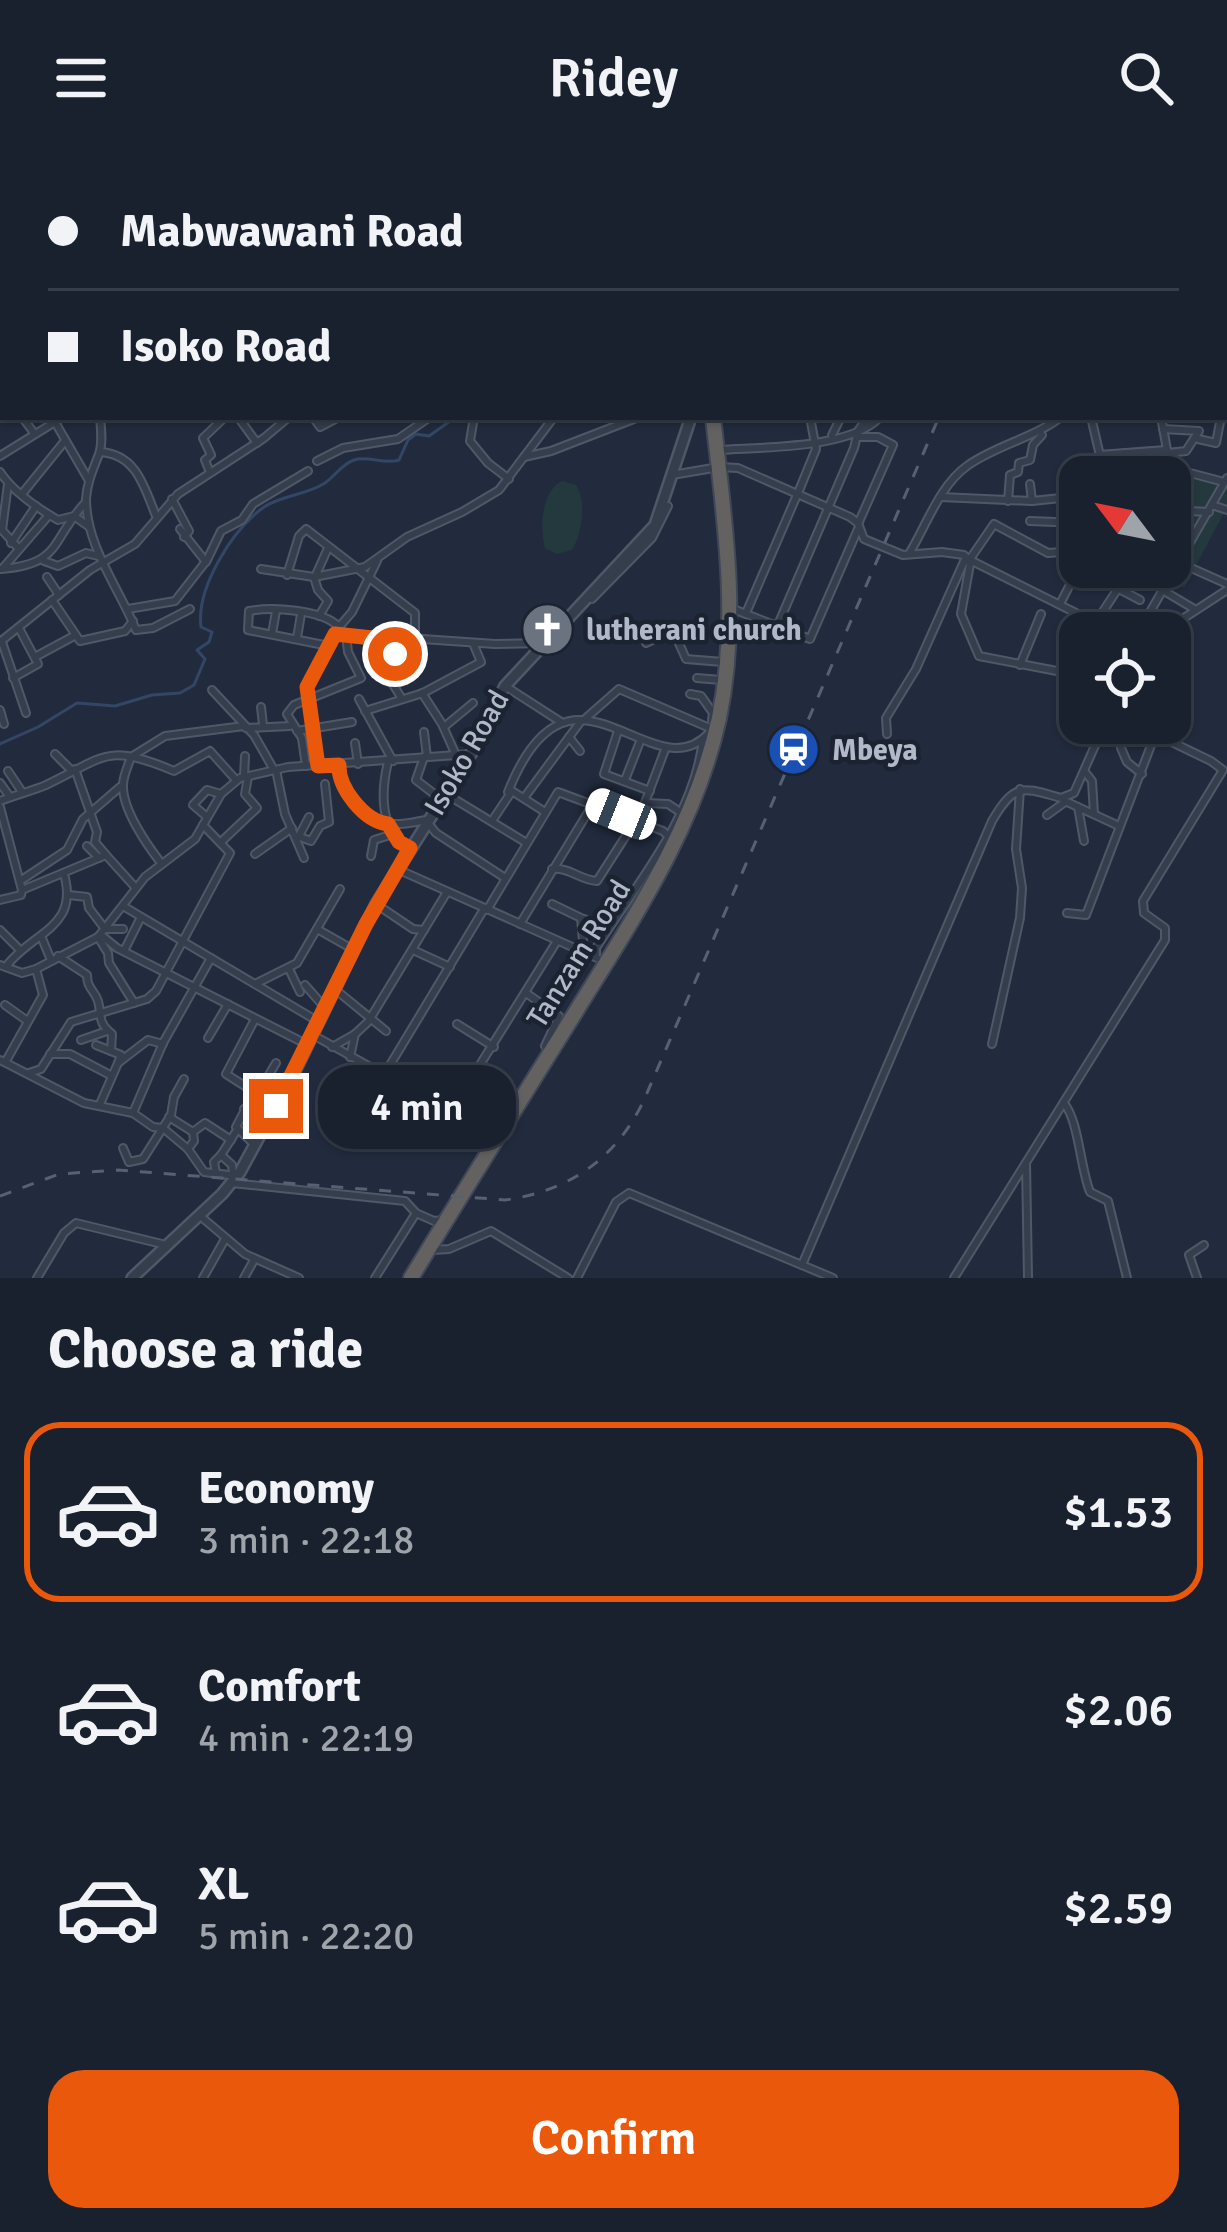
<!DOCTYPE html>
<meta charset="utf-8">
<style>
body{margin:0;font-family:Signika,sans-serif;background:#262d3a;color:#f1f3f6;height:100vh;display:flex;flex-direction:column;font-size:45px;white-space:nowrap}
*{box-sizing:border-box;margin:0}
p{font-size:39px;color:#9fa3aa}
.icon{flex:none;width:66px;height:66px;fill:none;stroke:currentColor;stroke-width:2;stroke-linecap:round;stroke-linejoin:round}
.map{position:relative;height:1122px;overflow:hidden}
.sheet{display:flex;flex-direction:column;background:#19202e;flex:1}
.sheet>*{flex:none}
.banner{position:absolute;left:0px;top:0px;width:1227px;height:264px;box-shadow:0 3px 9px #0004,0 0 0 3px #373e4a;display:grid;align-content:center;height:264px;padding:0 48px;background:#19202e}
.needle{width:78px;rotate:302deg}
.controls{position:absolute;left:1059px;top:300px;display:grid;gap:24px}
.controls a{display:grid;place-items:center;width:132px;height:132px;border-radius:24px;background:#19202e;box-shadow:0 3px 9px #0004,0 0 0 3px #373e4a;font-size:60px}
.end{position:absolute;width:54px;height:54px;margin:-27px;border:15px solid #ea580c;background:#fff;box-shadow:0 0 0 6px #fff}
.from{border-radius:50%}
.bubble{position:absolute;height:84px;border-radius:36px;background:#19202e;box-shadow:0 3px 9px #0004,0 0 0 3px #373e4a;font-size:39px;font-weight:600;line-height:84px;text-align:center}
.car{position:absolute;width:36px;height:72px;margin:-36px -18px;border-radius:15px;box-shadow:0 0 9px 3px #0007;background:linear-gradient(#fff 24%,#345 0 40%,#fff 0 76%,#345 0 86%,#fff 0)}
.banner b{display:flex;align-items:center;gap:42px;height:114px;font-size:45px}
.banner b+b{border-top:3px solid #373e4a}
.banner i{width:30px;height:30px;background:#f1f3f6}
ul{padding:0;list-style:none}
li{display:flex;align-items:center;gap:36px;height:180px;margin:0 24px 18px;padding:0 24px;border:6px solid transparent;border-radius:36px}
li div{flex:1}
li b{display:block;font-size:45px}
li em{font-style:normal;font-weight:600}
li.active{border-color:#ea580c}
li>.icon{width:108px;height:108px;stroke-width:1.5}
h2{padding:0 48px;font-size:54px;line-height:144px}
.primary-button{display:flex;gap:24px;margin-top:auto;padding:24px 48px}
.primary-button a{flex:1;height:138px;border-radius:36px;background:#ea580c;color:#fff;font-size:48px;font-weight:600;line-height:138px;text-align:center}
header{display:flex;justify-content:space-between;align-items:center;height:156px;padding:0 48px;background:#19202e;font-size:54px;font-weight:600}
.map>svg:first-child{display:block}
</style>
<header><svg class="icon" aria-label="menu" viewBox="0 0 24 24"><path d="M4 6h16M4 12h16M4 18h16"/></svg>Ridey<svg class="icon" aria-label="search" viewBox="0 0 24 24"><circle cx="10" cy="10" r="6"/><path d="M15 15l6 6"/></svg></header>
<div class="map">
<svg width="1227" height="1122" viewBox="0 0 1227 1122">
<rect width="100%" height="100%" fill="#212b3d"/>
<g fill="#23393e">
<polygon points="1128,310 1227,330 1227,351 1184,432 1161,411 1170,411 1170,321 1129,321"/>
<path d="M 562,325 L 576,329 C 587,344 582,378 572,394 L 557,398 L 545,392 C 539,372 542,334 562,325 Z"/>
</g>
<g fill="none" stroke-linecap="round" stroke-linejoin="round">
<g stroke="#344665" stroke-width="3">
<polyline points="973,3 979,0"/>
<path d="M 0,588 L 38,571 L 77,547 L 115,550 L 152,539 L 180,537 L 194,529 L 205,503 L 197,494 L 209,486 L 212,476 L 201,471 C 196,432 232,374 264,351 C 282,339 307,339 325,327 C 335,320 342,308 354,304 C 369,299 383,309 399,304 L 408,284 L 416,278 L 429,280 L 456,261"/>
</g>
<defs>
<g id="minor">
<polyline points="193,0 204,3"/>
<polyline points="298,0 300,3"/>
<polyline points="351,0 360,3"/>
<polyline points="487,0 489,3"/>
<polyline points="564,0 564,3"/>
<polyline points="643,0 648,3"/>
<polyline points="652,0 653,3"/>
<polyline points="695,0 700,3"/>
<polyline points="849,0 851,3"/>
<polyline points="906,0 911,3"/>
<polyline points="915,0 916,3"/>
<polyline points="1057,0 1058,3"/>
<polyline points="1213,0 1214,3"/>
<polyline points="69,3 70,0"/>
<polyline points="143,3 143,0"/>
<polyline points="239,3 242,0"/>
<polyline points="624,3 627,0"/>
<polyline points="948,3 949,0"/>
<polyline points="1019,3 1026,0"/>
<polyline points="1081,3 1081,0"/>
<polyline points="1094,3 1095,0"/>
<polyline points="1160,3 1164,0"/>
<polyline points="1224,26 1227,33"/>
<polyline points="1224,43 1227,41"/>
<polyline points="1224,113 1227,111"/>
<polyline points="0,118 3,118"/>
<polyline points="1224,152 1227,153"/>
<polyline points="0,206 3,209"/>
<polyline points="1224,221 1227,222"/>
<polyline points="0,224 3,220"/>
<polyline points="1224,243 1227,234"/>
<polyline points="0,244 3,246"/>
<polyline points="22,261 34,277"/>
<polyline points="52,261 88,323"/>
<path d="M 100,261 C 101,273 103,287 99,298 C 93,314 87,326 86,343 C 86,390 119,432 136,474 L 153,472 L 190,453"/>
<polyline points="238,261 257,287"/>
<polyline points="313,261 320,271 339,261"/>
<polyline points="348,261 353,261"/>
<polyline points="474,261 470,285 488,307 509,323"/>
<polyline points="1091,261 1105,321"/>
<polyline points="1161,261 1178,354"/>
<polyline points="1163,273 1199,275 1186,295 1168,297"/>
<polyline points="832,279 841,261"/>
<polyline points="857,281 878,281 893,289 858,368"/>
<polyline points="1198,283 1216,287 1221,261"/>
<path d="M 720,294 C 762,291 851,293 880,261"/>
<path d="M 100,296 C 136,298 144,330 156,360"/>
<polyline points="1099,299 1166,294"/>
<polyline points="0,300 63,261"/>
<polyline points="524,301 551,295 639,261"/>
<polyline points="317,305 343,292 398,283 430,261"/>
<polyline points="209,314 205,304 211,299 203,282 225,261"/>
<path d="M 0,316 C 13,336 37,352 58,364 L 74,360 L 88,370"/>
<polyline points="672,319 719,311 738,312 850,361 858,367 864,383 903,399 942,396 964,399 970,408 961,458 979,500 1062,516 1080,528"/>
<polyline points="1146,321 1190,317 1224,326"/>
<polyline points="8,328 2,374 19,393"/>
<polyline points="1030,328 1032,345"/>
<polyline points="798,337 816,293 810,261"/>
<polyline points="22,338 64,286"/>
<polyline points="941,341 1032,345 1080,340"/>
<polyline points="172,343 189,375 184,381"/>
<polyline points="1008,345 1010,319 1018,316 1019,307 1030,304 1033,289 1042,279"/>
<polyline points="1212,349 1227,354"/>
<polyline points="1170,354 1209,356"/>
<polyline points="1030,365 1080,367"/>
<polyline points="180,373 206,406"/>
<polyline points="11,387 36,350"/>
<path d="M 909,398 C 926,370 940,329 967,310 C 996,289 1032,283 1061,261"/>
<polyline points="968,403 1082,460 1105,477"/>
<polyline points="970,403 994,368 1048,397 1062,396 1080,386"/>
<polyline points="44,405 58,410 86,397 98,400"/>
<polyline points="1180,407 1227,428"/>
<polyline points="1163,411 1174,418"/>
<polyline points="3,412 49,359"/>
<path d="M 1,413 C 62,408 50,385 85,347"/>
<polyline points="261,413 314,421 365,411 407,381 462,356 499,334 554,261"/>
<polyline points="287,419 299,380 306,373 415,457 415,482"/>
<polyline points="47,421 59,439"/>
<polyline points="314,421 318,434 328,445 319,460"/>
<polyline points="315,421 328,392"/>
<polyline points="1117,432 1140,444"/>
<polyline points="1164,435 1196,454"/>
<polyline points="592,443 652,382 668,350"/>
<polyline points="52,444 80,485 125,475 133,465"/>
<polyline points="1060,448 1080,409"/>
<polyline points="128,453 175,445 207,404 221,375 242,364 253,348 308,315"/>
<polyline points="733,453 810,483 858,373"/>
<polyline points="746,457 797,339"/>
<polyline points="777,471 854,292 858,275 868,261"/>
<polyline points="335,477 495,488 542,487"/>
<polyline points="1089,477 1117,434 1118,411"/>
<polyline points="1138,477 1227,322"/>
<polyline points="272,478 276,455"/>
<polyline points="297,482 301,458"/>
<polyline points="382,483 413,514"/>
<polyline points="1170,484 1184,462 1227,434"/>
<polyline points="0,486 90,414 135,388 178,338 264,282 289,261"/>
<polyline points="2,486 26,557"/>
<polyline points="646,487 673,474 686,503 723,506"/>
<path d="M 329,490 L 248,474 L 249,455 C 271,451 322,453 339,471"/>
<polyline points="35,501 74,480"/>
<polyline points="1020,509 1041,458"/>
<polyline points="1062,516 1080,489"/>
<polyline points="386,517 402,543"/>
<polyline points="13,522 38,508 20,474"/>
<polyline points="697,522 721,524"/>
<polyline points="505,530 561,566"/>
<polyline points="212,534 254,579 274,614"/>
<polyline points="422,537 442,568 455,597"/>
<polyline points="690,538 701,540 713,557 712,564"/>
<polyline points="359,543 393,605"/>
<polyline points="261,551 263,569"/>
<polyline points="0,554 4,568"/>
<polyline points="365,555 423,537 481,506 473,487"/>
<polyline points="586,562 619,533 712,573"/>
<polyline points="444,571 473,547"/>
<polyline points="246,572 290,570"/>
<polyline points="297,575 352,566"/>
<polyline points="618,575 604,618 650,635"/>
<polyline points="424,576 427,601"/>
<polyline points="887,578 886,562 916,513 966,401"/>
<polyline points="569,581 580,595"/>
<polyline points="355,587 358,608"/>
<polyline points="1121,592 1127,606 1142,618"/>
<polyline points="55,598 71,614"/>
<polyline points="424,601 416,624 442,644"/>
<path d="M 388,606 C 381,635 379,678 410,691"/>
<path d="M 339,609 C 338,627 344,629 355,643 C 378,672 391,671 426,664"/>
<polyline points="306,610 302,582 287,558 294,549 361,522 348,496 346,478"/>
<polyline points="318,610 308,528 339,471 352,456 377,405"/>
<polyline points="75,613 97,676 95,686 106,699"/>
<polyline points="276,614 285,658 304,702"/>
<polyline points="8,615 22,636"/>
<polyline points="1085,616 1092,625 1094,658"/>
<polyline points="244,621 245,600"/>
<polyline points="625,624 641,583"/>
<polyline points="0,627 10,641"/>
<path d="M 508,636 C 571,478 652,639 709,577"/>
<polyline points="446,638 525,686"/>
<polyline points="524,642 581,565"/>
<path d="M 0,645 C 15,639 32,635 46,629 C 105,601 106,586 174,615 L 210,595 L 236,624"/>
<polyline points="1065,645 1119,670"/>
<polyline points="646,647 668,648 680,656"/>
<polyline points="0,651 22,734 21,739 0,744"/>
<polyline points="1078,651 1084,685"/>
<polyline points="1047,659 1065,646"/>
<polyline points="207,661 193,649 207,634 221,638"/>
<polyline points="492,665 512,635 545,656"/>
<polyline points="638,665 666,591"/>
<polyline points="427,666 436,677 505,722"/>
<polyline points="297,680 311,685 320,670 329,666 325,628"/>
<polyline points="299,680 309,661"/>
<polyline points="221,686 257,652 245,638 248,621"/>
<polyline points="87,690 99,702"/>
<polyline points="255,698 292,672"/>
<polyline points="371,700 374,684 393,678"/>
<path d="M 161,707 C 147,689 122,653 123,629 C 123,620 128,610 131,601 L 165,580 L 244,570"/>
<polyline points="397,713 597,802"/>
<path d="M 552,713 C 569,711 580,724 597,725 L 636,664"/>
<polyline points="20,725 67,694 83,663 120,631"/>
<polyline points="22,734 106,699 134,730"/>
<polyline points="69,739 87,741 89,752 105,773 123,773"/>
<polyline points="376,748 413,773 424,774"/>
<polyline points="552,748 581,762 584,796"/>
<polyline points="123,750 319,866"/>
<polyline points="487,754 558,636 663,675 668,680"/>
<polyline points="1067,757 1086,759 1155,579"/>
<polyline points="584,763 607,775"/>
<polyline points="520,768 593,648"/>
<polyline points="317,773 354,794"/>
<polyline points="0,774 20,794"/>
<polyline points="101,779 117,792 308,889"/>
<polyline points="41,780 51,804"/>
<polyline points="98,781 108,797 109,807 134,847"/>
<polyline points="413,794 450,811"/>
<polyline points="124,795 140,763"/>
<path d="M 58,800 L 87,819 C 87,833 94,833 98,845 C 102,860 97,866 112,878 L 111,895 L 121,899 L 118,907"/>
<path d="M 596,801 L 596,792 C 637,727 694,662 703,583"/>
<path d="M 8,808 C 35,775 79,771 64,718"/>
<polyline points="0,809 22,817 36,813 98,781 145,721 195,683 221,638 240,622 288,611 471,598"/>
<polyline points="289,813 300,836"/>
<polyline points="257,827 297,807 340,733"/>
<polyline points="305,829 326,853"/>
<polyline points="336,834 386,875"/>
<polyline points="526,837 559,860 545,890 551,894"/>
<polyline points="5,849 26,864"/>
<polyline points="255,863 226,918 276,950"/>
<polyline points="457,868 494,891"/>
<polyline points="313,879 419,938 495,987"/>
<polyline points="208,882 228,848"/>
<polyline points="81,884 107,875"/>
<polyline points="992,888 1020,762 1022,732 1016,693 1020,633"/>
<polyline points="96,889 111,895"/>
<polyline points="332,891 355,878"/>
<polyline points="50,898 70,898 112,920"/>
<polyline points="350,901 355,878 368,866 447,736"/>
<polyline points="0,904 84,947 133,957 153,971 163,972 188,993 204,1016 237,1020"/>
<polyline points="6,905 43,839 36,813"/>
<polyline points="29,917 41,913 71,866 147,843 156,835 230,697 203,669"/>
<polyline points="384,919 484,753"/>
<polyline points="477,919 517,943"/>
<polyline points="254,937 236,971 255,989"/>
<polyline points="257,939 276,907"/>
<path d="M 1064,947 C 1079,966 1080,1011 1090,1036 L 1108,1045 L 1127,1122"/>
<polyline points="100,948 118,907 148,884 163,888"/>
<polyline points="244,953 266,967"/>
<polyline points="133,957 163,887 211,802"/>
<polyline points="450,957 557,785"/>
<polyline points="169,961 193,976 194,985 188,993"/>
<polyline points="193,976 205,967 231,984"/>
<polyline points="123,992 129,1006 143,1003 171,959 174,941 184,923"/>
<polyline points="221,999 237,974"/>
<polyline points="1026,1007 1028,1122"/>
<polyline points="216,1017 214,1006 221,999 232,1009 233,1018"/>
<polyline points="232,1027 405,1045 416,1057"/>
<polyline points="199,1059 245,1098 299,1122"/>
<polyline points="432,1094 449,1093 491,1075 568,1122"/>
<path d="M 802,1109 L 992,665 C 1015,626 1022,631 1061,642 L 1074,637 L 1105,567"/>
<polyline points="37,1122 64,1077 76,1067 166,1089"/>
<polyline points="203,1122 225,1083"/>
<polyline points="244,1122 254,1104"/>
<polyline points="375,1122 416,1057 434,1065 444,1064"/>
<polyline points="577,1122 616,1046 629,1037 833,1122"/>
<polyline points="954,1122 1165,784 1165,772 1144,757 1143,745 1223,614 1211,605 1132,567"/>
<polyline points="1197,1122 1189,1099 1204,1089"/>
</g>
<polyline id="tertiary" points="132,1122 222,1038 240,1016 297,911 376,748 471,598 505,530 655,369 691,261"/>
<g id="trunk">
<polyline points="687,3 688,0"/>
<path d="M 411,1122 C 465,1033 520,945 575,857 C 633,763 695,672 719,562 C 740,462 724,361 713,261"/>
</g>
</defs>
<use href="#minor" stroke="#505868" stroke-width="10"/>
<use href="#tertiary" stroke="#505868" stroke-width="14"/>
<use href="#trunk" stroke="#404858" stroke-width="18"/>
<use href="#minor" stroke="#353e4d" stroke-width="6"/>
<use href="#tertiary" stroke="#353e4d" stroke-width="9"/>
<use href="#trunk" stroke="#636260" stroke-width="14"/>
<g stroke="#576174" stroke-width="3" stroke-dasharray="12 12" stroke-linecap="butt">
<polyline points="1177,3 1182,0"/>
<path d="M 0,1040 L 59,1018 L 118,1014 L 505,1044 C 569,1035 616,1003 644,944 L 939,261"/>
</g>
</g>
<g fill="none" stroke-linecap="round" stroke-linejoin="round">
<path stroke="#ea580c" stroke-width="15" d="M 276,950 L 366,768 L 410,692 L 399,686 L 388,668 C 364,665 338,632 339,609 L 318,610 L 307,531 L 335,478 L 382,483 L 395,498"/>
</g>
<defs>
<symbol id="church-disc" viewBox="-11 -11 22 22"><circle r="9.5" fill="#6b7280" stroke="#1b2331"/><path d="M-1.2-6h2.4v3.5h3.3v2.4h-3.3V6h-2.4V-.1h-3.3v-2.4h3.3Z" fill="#fff"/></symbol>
<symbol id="station-disc" viewBox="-11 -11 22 22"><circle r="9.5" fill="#1a4fb4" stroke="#1b2331"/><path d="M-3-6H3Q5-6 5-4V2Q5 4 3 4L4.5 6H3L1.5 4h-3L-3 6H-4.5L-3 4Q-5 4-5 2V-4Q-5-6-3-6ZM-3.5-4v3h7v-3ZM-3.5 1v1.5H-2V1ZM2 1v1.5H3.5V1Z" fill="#fff"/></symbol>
</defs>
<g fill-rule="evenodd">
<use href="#church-disc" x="518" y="444" width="59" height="59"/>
<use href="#station-disc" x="764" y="564" width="59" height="59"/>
</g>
<g text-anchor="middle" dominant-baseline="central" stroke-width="9" stroke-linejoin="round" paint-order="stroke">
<g font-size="30" font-weight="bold" fill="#b1b8c8" stroke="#1b2331" text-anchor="start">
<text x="586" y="474">lutherani church</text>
<text x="832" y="594">Mbeya</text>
</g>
<g font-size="30" fill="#b1b8c8" stroke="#1b2331">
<text transform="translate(467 597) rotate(-60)">Isoko Road</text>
<text transform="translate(579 798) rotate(-58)">Tanzam Road</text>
</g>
</g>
</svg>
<div class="controls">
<a><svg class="needle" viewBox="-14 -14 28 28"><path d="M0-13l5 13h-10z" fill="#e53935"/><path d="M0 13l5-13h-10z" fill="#9fa3aa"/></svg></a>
<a><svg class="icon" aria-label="locate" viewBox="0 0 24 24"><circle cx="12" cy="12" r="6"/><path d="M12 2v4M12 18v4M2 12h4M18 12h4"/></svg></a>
</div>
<i class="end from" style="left:395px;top:498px"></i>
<i class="end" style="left:276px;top:950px"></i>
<div class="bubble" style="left:318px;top:909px;width:198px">4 min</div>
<i class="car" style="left:621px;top:658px;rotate:292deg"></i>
<div class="banner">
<b><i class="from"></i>Mabwawani Road</b>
<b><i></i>Isoko Road</b>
</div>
</div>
<section class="sheet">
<h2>Choose a ride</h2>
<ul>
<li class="active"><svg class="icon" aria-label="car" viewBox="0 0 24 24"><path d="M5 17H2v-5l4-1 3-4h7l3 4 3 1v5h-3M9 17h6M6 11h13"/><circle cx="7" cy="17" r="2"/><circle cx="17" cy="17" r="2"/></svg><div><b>Economy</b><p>3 min · 22:18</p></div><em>$1.53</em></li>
<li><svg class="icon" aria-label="car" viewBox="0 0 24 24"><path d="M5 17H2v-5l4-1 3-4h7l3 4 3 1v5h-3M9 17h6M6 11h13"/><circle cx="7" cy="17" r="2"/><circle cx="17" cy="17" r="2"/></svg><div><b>Comfort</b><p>4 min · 22:19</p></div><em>$2.06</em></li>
<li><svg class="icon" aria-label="car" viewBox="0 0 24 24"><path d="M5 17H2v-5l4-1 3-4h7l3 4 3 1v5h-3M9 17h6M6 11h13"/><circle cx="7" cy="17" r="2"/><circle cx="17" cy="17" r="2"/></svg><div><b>XL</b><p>5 min · 22:20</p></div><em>$2.59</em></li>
</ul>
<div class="primary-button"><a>Confirm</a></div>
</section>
